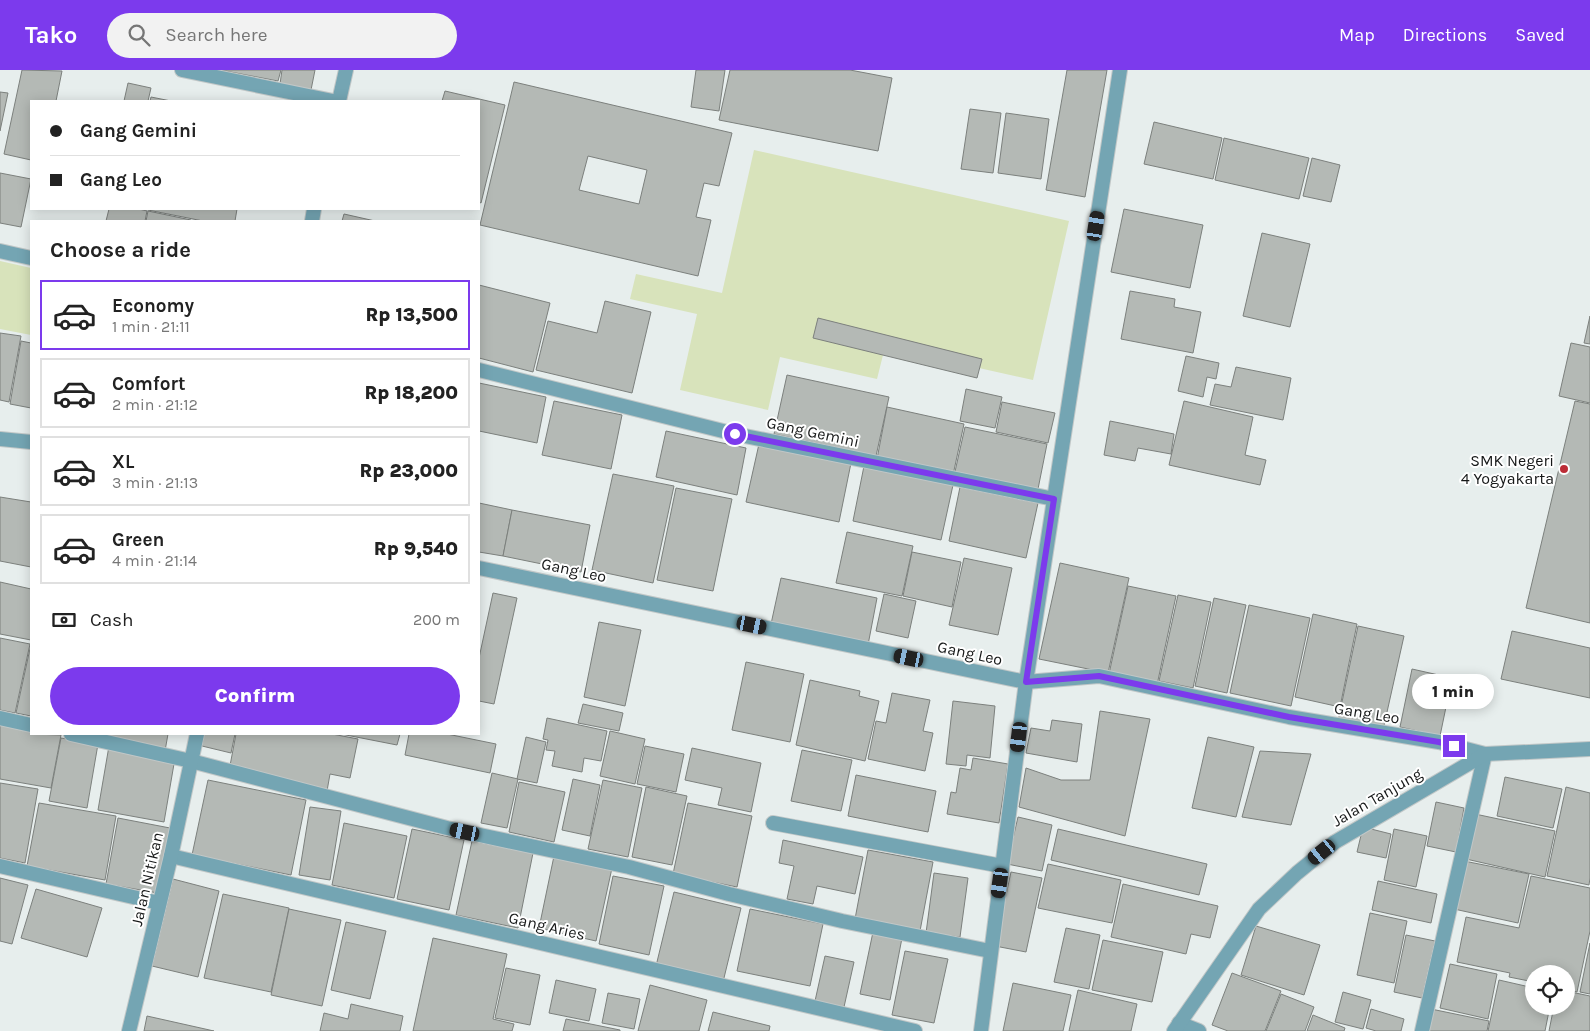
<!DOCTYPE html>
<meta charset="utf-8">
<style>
body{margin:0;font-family:Karla,sans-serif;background:#f2f2f2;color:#222;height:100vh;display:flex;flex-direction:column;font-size:19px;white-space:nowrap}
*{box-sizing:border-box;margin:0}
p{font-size:16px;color:#767676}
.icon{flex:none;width:28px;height:28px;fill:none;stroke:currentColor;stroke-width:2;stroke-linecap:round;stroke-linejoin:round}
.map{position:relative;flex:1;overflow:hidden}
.side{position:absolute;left:30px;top:150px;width:450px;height:515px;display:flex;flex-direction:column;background:#fff;border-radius:0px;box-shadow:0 2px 12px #0003}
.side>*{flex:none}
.hud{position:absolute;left:30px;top:30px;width:450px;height:110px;border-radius:0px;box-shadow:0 2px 12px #0003;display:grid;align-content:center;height:110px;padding:0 20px;background:#fff}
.tools{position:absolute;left:1525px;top:895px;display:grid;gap:10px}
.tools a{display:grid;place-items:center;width:50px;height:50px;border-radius:50%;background:#fff;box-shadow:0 2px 12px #0003;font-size:25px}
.end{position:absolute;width:22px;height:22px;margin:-11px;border:6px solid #7c3aed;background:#fff;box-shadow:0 0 0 2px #fff}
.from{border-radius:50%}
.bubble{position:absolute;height:35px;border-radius:18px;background:#fff;box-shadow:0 2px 12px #0003;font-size:16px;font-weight:800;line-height:35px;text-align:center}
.car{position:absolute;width:15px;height:30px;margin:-15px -8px;border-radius:6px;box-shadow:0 0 4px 1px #0007;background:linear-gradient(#222 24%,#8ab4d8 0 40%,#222 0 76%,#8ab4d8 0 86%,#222 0)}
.hud b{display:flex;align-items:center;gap:18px;height:48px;font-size:19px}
.hud b+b{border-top:1px solid #e0e0e0}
.hud i{width:12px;height:12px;background:#222}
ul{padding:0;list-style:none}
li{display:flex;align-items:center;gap:15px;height:70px;margin:0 10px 8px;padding:0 10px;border:2px solid #e0e0e0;border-radius:0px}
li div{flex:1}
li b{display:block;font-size:19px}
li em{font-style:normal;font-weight:800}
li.active{border-color:#7c3aed}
li>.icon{width:45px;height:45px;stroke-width:1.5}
h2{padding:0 20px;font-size:22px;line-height:60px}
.pay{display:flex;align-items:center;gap:12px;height:55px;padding:0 20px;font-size:19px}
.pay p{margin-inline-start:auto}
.button{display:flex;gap:10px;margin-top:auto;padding:10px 20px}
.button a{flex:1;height:58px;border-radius:30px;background:#7c3aed;color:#fff;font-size:20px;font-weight:800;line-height:58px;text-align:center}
header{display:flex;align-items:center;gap:30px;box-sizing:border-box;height:70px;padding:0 25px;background:#7c3aed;color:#fff}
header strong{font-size:24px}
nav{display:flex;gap:28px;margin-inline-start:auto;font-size:18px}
.search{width:350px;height:45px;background:#f2f2f2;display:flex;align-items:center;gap:12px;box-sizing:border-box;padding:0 18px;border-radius:28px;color:#767676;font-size:19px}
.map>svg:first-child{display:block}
</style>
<header>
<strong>Tako</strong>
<div class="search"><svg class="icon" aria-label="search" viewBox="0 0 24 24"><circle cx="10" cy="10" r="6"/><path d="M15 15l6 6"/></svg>Search here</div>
<nav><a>Map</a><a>Directions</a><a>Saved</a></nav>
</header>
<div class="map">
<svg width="1590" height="961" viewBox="0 0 1590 961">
<rect width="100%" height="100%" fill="#e7eeed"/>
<g fill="#d8e3bb">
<polygon points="754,80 1069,151 1033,310 885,277 877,309 780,287 768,340 680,320 697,244 630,229 636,204 722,223"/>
<polygon points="0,191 31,198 31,265 0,259"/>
</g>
<g fill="#b4b9b5" stroke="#7c807d" fill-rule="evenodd">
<polygon points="22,0 62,1 56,31 31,31 31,90 4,84"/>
<polygon points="220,0 281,0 278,11"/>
<polygon points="282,0 315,0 311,20 280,14"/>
<polygon points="696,0 725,0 719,41 691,37"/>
<polygon points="730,0 850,0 892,8 878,81 719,50"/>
<polygon points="1067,0 1107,0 1085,127 1046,120"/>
<path d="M 514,12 L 732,63 L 719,116 L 704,113 L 696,147 L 711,150 L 698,206 L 480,155 ZM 588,86 L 647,100 L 639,134 L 579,120 Z"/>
<polygon points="128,13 151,18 148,31 124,31"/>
<polygon points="445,21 505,35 481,133 479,132 479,31 442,31"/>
<polygon points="0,22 8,23 0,61"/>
<polygon points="151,27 171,31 150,31"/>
<polygon points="970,39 1001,43 993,103 961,99"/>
<polygon points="1006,43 1049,49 1041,109 998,103"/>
<polygon points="1154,52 1222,68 1213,109 1144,94"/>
<polygon points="1224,68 1309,88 1299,129 1215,110"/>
<polygon points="1312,88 1340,95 1331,132 1303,126"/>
<polygon points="0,103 31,109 21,157 0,153"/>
<polygon points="109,139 139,139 147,141 145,151 106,151"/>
<polygon points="143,139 237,139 235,151 203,151"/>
<polygon points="1124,139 1203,155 1190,218 1111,202"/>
<polygon points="148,141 191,150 191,151 146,151"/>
<polygon points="344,144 375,151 342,151"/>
<polygon points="1262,163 1310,174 1290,257 1243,246"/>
<polygon points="479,215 550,233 533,302 479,288"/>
<polygon points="1130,221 1175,229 1174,237 1201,242 1193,283 1121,269"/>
<polygon points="605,231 651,242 632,323 536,300 548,251 597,263"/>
<polygon points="1590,246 1590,274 1584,273"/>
<polygon points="818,248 982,289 977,308 813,268"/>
<polygon points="0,263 21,266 9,332 0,330"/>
<polygon points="21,271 31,273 31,338 10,334"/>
<polygon points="1571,273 1590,277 1590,333 1559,326"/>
<polygon points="1186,286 1219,293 1216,309 1207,307 1203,327 1178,321"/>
<polygon points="1236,297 1291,308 1283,350 1210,335 1215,314 1231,317"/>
<polygon points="787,305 889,327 876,386 774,364"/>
<polygon points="479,313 546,327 537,373 479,361"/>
<polygon points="966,319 1002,327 995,358 960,351"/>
<polygon points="554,331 622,345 611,399 542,385"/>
<polygon points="1184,331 1253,347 1245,385 1266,390 1260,415 1169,395"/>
<polygon points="1575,331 1590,334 1590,553 1526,538"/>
<polygon points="1002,332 1055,343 1048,373 996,362"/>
<polygon points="887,337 964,354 953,405 877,389"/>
<polygon points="1110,351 1174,364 1171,384 1138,378 1135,391 1104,385"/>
<polygon points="965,357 1047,374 1037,424 954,406"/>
<polygon points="666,361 746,378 737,425 656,407"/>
<polygon points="759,374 851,393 839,452 746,432"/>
<polygon points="864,396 953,415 941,470 853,451"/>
<polygon points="613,404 674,416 653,513 592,500"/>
<polygon points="960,417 1038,433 1026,488 949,471"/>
<polygon points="676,418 732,429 713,521 657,510"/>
<polygon points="0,427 31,432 31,497 0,491"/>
<polygon points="479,433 512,440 503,486 479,482"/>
<polygon points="512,440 590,455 581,502 503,486"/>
<polygon points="847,462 913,476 902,526 836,513"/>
<polygon points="912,482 961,492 952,537 903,526"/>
<polygon points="964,488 1012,498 998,565 949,555"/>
<polygon points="1060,493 1129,508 1108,603 1039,589"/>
<polygon points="781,508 877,528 868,575 771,554"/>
<polygon points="0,512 31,519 31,570 0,564"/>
<polygon points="1128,516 1176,526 1157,615 1109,604"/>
<polygon points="493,523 517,528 494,634 479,631 479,588"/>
<polygon points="884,524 916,531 908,568 876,561"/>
<polygon points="1178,525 1211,532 1193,618 1159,611"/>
<polygon points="1214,528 1246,535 1227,623 1195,616"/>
<polygon points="1249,535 1310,548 1291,636 1230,623"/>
<polygon points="1313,544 1357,554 1340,637 1295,627"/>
<polygon points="599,552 641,560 625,636 584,627"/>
<polygon points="1358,556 1404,566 1383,660 1338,651"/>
<polygon points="1512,561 1590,578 1590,628 1501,609"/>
<polygon points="0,568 30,574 15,643 0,640"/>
<polygon points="31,574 31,646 16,643"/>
<polygon points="746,592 804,604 790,672 732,660"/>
<polygon points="1412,599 1452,608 1440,666 1400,657"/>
<polygon points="810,610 860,621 859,626 879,631 865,691 796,675"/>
<polygon points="892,623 930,630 923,661 933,663 925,701 868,689 876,651 886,653"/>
<polygon points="953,631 995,636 990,688 967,685 966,696 946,694"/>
<polygon points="583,634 623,643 619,661 578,653"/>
<polygon points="1100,641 1150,649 1125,766 1019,737 1026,698 1061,710 1090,710"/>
<polygon points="547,648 607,661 601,691 584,688 582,702 552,696 555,681 546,680 548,670 543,669"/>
<polygon points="1052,650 1082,654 1077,692 1026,683 1031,658 1050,661"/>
<polygon points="0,654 31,660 31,664 61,665 51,718 0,709"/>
<polygon points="610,661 645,669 635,714 600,706"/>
<polygon points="98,664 168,664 165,681"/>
<polygon points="204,664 235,664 231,683 202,676"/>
<polygon points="236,664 332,664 358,669 350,708 330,704 327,721 229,701"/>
<polygon points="341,664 400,664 397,675"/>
<polygon points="409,664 447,664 496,674 490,703 405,685"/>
<polygon points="526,667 546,672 537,713 517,709"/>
<polygon points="1208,667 1254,677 1236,747 1192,738"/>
<polygon points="61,668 98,674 87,738 49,731"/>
<polygon points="109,676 175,688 164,752 98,740"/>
<polygon points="645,676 684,684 676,722 637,714"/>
<polygon points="692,678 761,693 751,742 718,735 722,718 685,710"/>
<polygon points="802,680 852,690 841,741 791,731"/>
<polygon points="1260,681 1311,684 1291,755 1242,747"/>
<polygon points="973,688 1008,694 999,753 947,744 951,722 956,723 960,698 971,700"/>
<polygon points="492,703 518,709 507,758 481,753"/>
<polygon points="856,705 936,721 928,762 848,746"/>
<polygon points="1505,707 1562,719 1553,758 1497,746"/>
<polygon points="573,709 600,715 590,766 562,760"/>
<polygon points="208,710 306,730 291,805 192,785"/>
<polygon points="603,710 642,718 628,787 588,779"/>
<polygon points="519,712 565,722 554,772 509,762"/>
<polygon points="0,713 38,719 25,793 0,788"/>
<polygon points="646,717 687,726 672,795 632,787"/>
<polygon points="1566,717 1590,723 1590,808 1589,815 1547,806"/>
<polygon points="1436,732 1464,738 1456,782 1427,776"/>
<polygon points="39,733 116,746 105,810 27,796"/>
<polygon points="688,733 752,746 737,817 673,804"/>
<polygon points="310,737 341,741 330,810 299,805"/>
<polygon points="1475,744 1555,761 1545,807 1466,789"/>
<polygon points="1018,747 1052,755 1042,801 1007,794"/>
<polygon points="118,748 170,758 158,823 106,814"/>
<polygon points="344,753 407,766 394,828 332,815"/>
<polygon points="1363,757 1391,764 1386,788 1357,782"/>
<polygon points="412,759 464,770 449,840 397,829"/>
<polygon points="1058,759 1207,794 1199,825 1051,790"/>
<polygon points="1394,759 1427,766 1416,817 1384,810"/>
<polygon points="783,770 863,787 855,824 817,816 813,834 787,829 794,796 779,793"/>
<polygon points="472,771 533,783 518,858 456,845"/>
<polygon points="868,780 933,792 920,861 855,849"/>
<polygon points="554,786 612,798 596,871 539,858"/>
<polygon points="1464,791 1529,804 1518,853 1454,839"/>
<polygon points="1048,794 1121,810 1112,853 1038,838"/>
<polygon points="1011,802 1042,808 1026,882 995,876"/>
<polygon points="934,803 968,808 960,867 926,863"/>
<polygon points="613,806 664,816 649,885 599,874"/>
<polygon points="1531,806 1590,818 1590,861 1577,922 1566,919 1566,904 1534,904 1534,912 1509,907 1510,903 1457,892 1466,847 1519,858"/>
<polygon points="0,808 28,815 12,874 0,871"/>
<polygon points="173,809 219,821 198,907 152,896"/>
<polygon points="1378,811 1437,824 1431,853 1372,840"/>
<polygon points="1123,814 1218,836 1210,868 1191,864 1186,884 1111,867"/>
<polygon points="36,819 102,838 87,887 21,868"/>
<polygon points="674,822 741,838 723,912 656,896"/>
<polygon points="223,824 289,838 271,922 204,908"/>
<polygon points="289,839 341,850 322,936 271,925"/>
<polygon points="750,839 823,854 810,916 737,901"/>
<polygon points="1370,843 1407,851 1394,913 1357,905"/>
<polygon points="346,852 386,861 370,929 331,920"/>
<polygon points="1256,856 1320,875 1304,925 1241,905"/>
<polygon points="1066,858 1100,865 1089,919 1054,912"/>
<polygon points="873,862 902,868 890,930 860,924"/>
<polygon points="1406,865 1435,871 1422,928 1394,922"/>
<polygon points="433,868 507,884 493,949 514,954 512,961 413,961"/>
<polygon points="1103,870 1163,882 1152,932 1092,920"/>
<polygon points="1590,873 1590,924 1580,922"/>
<polygon points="905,881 948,889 934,953 892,945"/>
<polygon points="825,886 854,892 844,937 815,931"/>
<polygon points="1450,894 1497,904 1488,949 1440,938"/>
<polygon points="506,898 540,905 530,955 495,948"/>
<polygon points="1232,903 1281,921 1265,961 1228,961 1212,955"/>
<polygon points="556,910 596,919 589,951 549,943"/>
<polygon points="1499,910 1534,918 1534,936 1550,936 1545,961 1488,961"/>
<polygon points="1013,913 1071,925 1063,961 1003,961"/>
<polygon points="650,915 707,930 699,961 638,961"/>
<polygon points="1078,920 1137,934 1131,961 1069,961"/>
<polygon points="1566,921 1590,926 1590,961 1549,961 1554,936 1566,936"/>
<polygon points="1343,922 1371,930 1363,959 1335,952"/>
<polygon points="608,923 640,929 634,959 602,953"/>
<polygon points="1281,924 1314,937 1305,961 1266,961"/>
<polygon points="351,934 403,946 400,961 320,961 324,943 348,949"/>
<polygon points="1371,939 1404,949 1401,961 1376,961 1366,958"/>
<polygon points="1431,939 1489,951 1487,961 1427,961"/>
<polygon points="713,942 770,956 769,961 708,961"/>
<polygon points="1313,945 1345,958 1344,961 1307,961"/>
<polygon points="147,946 214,961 144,961"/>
<polygon points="566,949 620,960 620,961 563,961"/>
</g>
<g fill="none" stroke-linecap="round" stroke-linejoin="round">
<defs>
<g id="minor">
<polyline points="182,0 333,31"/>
<polyline points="0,181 31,188"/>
<polyline points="479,300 735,364 1054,429"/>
<polyline points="0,369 31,372"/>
<polyline points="479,498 1026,612 1099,606 1289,647 1439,672 1485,684 1422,961"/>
<polyline points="0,648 31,655"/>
<polyline points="71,664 191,691 447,758 629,797 729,824 842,851 990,881"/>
<polyline points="773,753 1002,796"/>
<polyline points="171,786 915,961"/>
<polyline points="0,796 159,833"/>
<polyline points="1179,953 1199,961"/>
<polyline points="981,961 1026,612 1120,0"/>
<polyline points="1174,961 1259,839 1297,803 1335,772 1485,684 1590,679"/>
</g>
<g id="tertiary">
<polyline points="339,31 346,0"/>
<polyline points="312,151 314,139"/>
<polyline points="129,961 171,786 197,664"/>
</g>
</defs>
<use href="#minor" stroke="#c1c7c7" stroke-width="16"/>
<use href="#tertiary" stroke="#c1c7c7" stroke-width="16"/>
<use href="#minor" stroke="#74a5b3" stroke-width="14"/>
<use href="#tertiary" stroke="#74a5b3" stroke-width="14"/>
</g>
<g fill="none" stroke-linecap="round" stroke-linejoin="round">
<polyline stroke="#7c3aed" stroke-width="6" points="735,364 1054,429 1026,612 1099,606 1289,647 1439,672 1454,676"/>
</g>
<circle fill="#bc2c36" stroke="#fff" stroke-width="2" cx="1564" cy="399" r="5"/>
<g text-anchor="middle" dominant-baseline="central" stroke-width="4" stroke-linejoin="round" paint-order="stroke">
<g font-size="16" fill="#161818" stroke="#fff">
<text transform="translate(813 362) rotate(12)">Gang Gemini</text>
<text transform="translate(574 500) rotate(12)">Gang Leo</text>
<text transform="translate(970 583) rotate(12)">Gang Leo</text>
<text transform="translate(1367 643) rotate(9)">Gang Leo</text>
<text transform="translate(1377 727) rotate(-30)">Jalan Tanjung</text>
<text transform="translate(147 809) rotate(-77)">Jalan Nitikan</text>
<text transform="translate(547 856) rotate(13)">Gang Aries</text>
</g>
<g font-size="16" fill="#161818" stroke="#fff" text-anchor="end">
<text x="1554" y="390">SMK Negeri<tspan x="1554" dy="18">4 Yogyakarta</tspan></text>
</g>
</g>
</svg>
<div class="tools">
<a><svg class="icon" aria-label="locate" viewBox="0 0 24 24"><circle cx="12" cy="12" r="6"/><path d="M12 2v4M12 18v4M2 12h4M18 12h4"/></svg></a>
</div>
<i class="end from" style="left:735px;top:364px"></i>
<i class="end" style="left:1454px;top:676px"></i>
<div class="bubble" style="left:1412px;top:604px;width:82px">1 min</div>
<i class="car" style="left:1096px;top:156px;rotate:9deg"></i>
<i class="car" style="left:752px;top:555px;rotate:102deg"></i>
<i class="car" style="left:909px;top:588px;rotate:282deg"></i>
<i class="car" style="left:1019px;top:667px;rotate:187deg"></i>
<i class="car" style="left:465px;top:762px;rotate:282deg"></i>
<i class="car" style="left:1322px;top:782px;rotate:231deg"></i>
<i class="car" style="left:1000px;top:813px;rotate:188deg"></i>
<div class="hud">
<b><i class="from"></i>Gang Gemini</b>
<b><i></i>Gang Leo</b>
</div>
<section class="side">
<h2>Choose a ride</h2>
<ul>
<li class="active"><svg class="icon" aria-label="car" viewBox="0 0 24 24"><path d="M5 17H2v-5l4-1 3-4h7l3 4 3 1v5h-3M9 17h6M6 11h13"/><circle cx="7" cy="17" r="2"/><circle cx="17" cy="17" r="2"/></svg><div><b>Economy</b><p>1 min · 21:11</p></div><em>Rp 13,500</em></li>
<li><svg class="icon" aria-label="car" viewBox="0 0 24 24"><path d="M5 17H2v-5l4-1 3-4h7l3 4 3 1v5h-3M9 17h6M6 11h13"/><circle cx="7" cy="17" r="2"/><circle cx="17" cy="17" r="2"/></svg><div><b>Comfort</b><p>2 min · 21:12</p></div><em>Rp 18,200</em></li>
<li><svg class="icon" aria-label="car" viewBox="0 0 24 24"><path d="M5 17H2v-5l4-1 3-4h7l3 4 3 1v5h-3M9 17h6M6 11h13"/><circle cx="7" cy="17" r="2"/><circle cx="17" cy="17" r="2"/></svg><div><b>XL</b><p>3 min · 21:13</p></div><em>Rp 23,000</em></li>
<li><svg class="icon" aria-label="car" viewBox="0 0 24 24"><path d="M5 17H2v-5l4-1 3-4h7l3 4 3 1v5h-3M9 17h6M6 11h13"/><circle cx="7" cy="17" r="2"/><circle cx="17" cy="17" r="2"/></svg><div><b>Green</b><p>4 min · 21:14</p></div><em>Rp 9,540</em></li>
</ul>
<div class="pay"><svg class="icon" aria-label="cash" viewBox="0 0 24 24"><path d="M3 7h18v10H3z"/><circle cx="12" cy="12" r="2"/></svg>Cash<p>200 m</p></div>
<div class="button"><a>Confirm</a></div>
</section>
</div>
